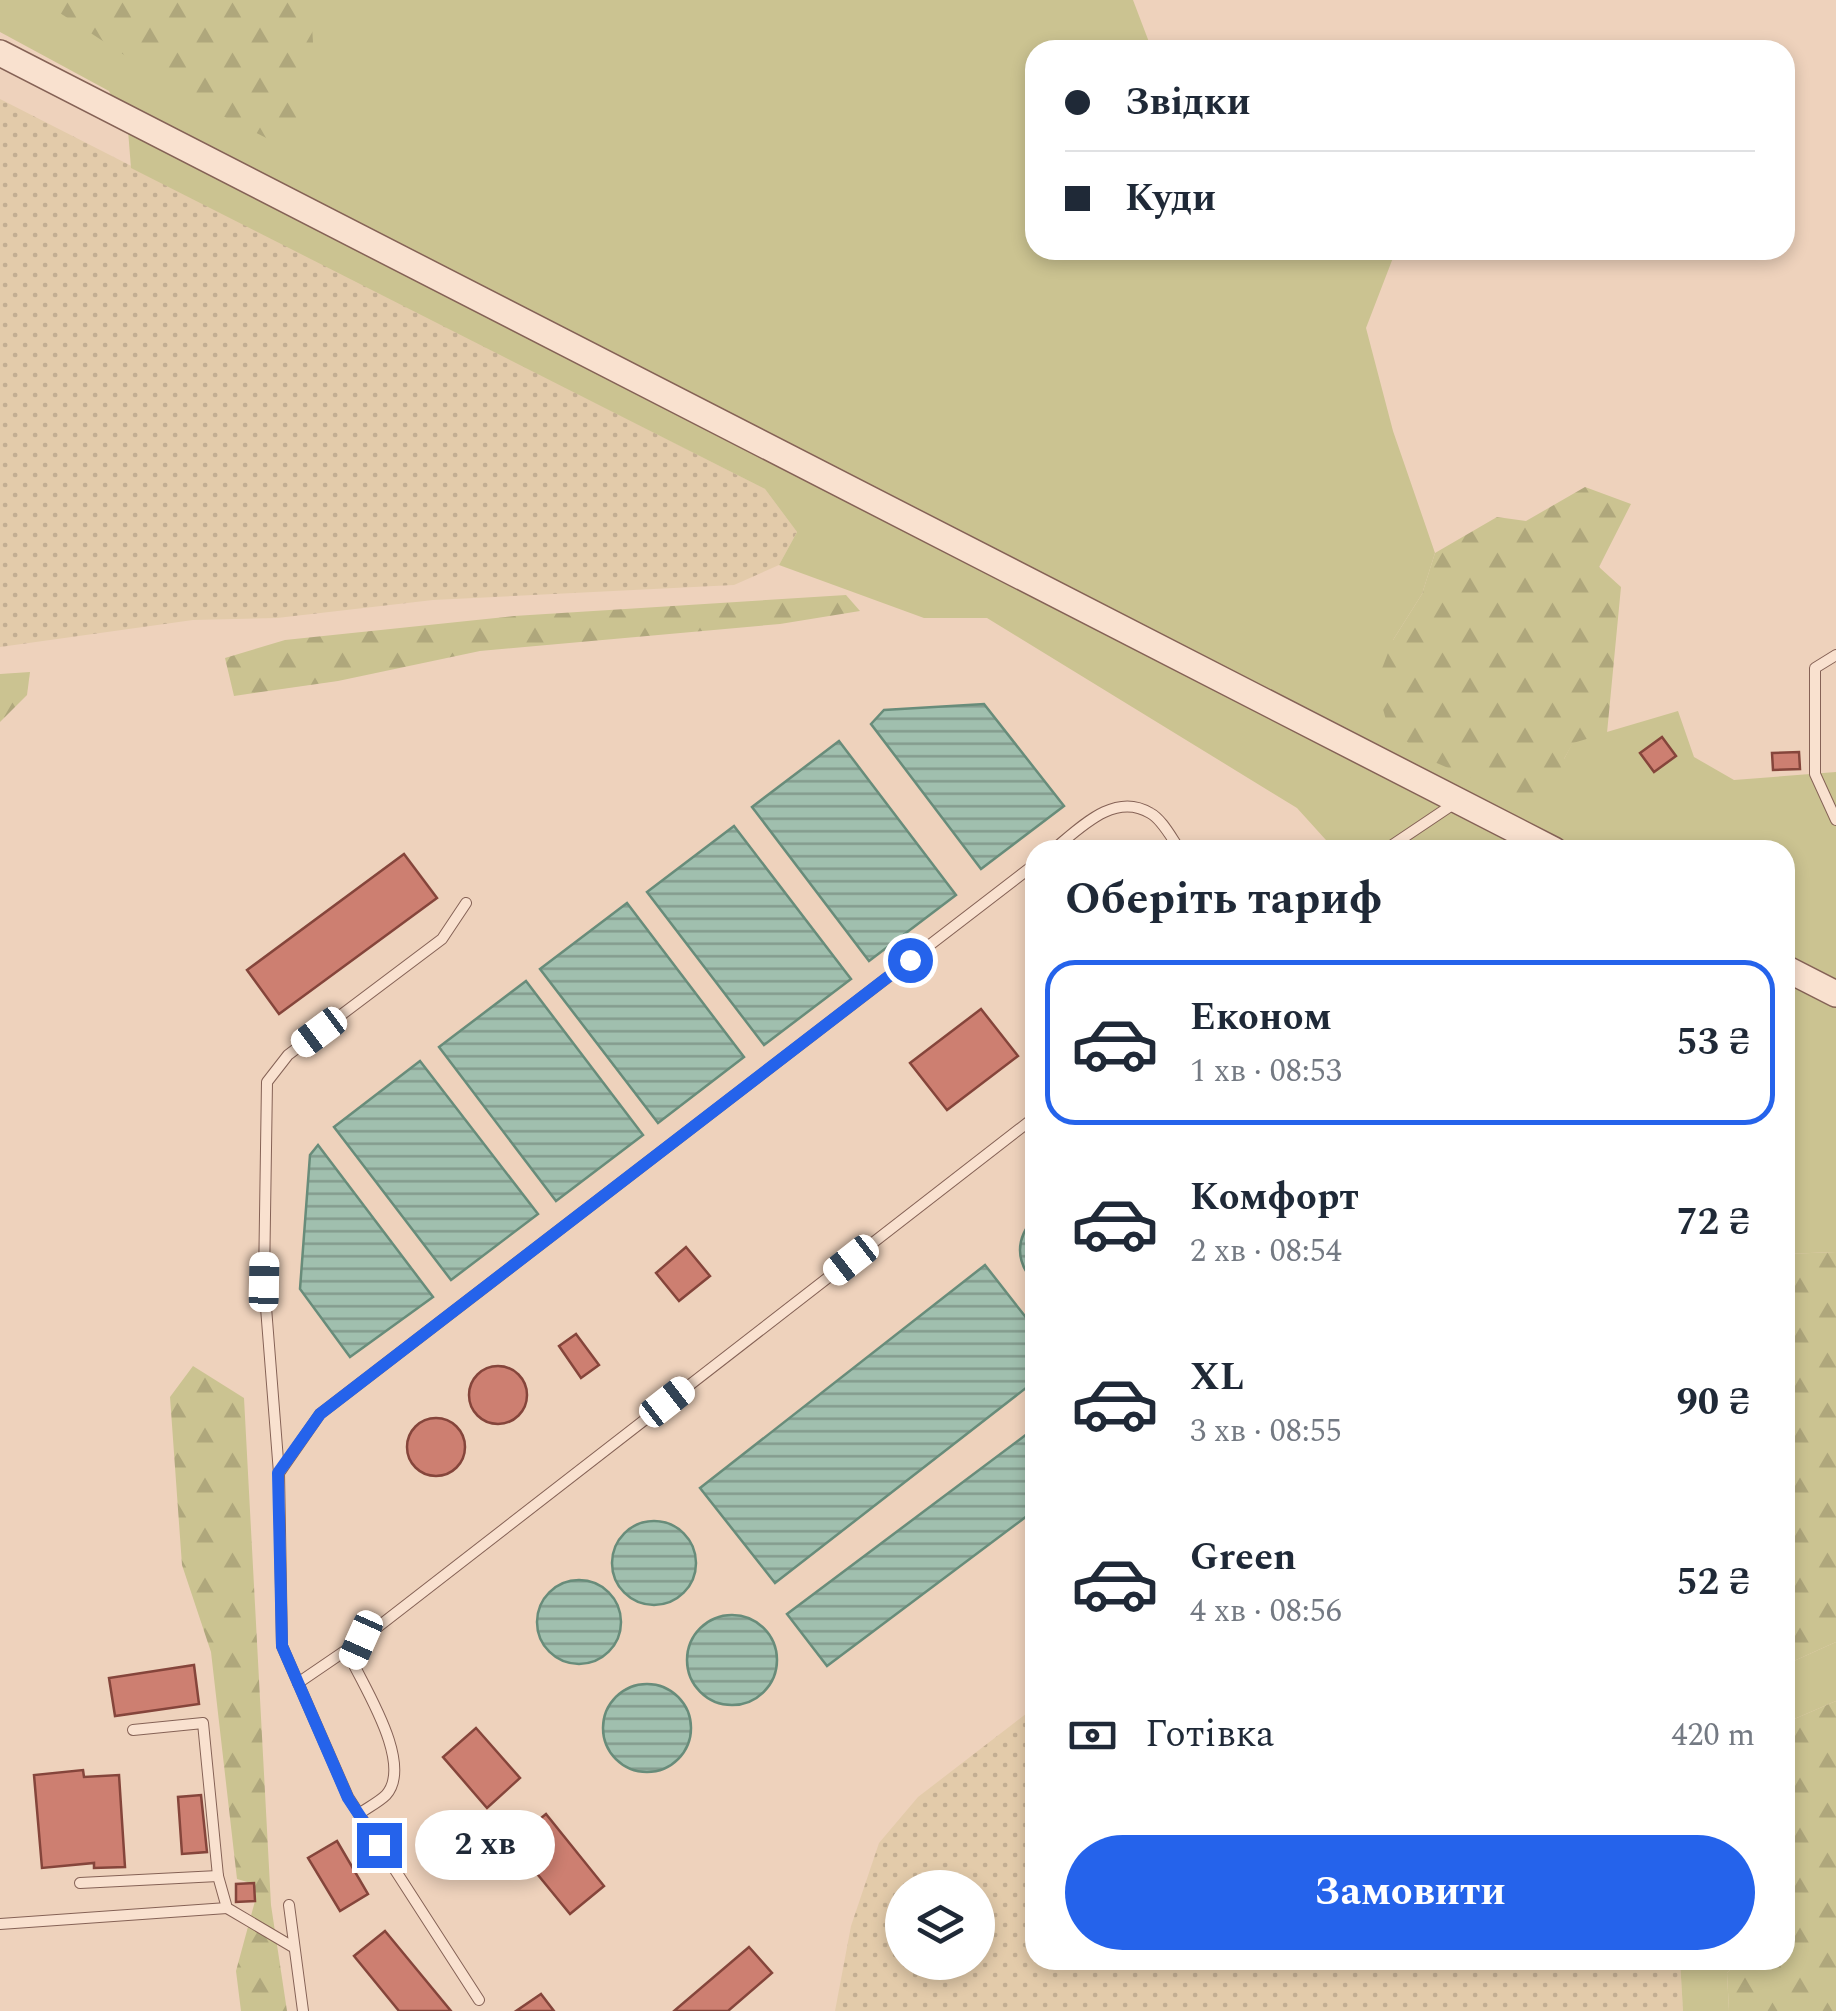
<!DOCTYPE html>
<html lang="uk">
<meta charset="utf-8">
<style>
body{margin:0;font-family:Spectral,serif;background:#f2f2f3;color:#1f2937;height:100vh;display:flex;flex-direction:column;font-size:38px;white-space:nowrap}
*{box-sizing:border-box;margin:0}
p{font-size:32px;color:#747a83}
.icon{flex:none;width:55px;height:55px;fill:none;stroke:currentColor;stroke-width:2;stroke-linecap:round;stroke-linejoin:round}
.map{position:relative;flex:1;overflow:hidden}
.drawer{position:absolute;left:1025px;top:840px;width:770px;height:1130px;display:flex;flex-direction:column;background:#fff;border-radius:30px;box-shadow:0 5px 15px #0003}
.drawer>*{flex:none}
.guide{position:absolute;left:1025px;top:40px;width:770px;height:220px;border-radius:30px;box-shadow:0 5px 15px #0003;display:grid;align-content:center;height:220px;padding:0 40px;background:#fff}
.controls{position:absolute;left:885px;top:1870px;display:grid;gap:20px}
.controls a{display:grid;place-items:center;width:110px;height:110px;border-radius:50%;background:#fff;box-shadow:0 5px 15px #0003;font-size:50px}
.end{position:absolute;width:45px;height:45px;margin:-22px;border:12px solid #2563eb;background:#fff;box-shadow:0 0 0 5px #fff}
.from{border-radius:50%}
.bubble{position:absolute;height:70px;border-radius:35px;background:#fff;box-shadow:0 5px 15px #0003;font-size:32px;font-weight:700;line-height:70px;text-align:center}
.car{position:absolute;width:30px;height:60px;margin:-30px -15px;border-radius:12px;box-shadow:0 0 8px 2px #0007;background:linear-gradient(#fff 24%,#345 0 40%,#fff 0 76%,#345 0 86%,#fff 0)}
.guide b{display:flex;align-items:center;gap:35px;height:95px;font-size:38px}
.guide b+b{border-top:2px solid #e0e1e3}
.guide i{width:25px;height:25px;background:#1f2937}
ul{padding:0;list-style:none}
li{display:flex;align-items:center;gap:30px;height:165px;margin:0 20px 15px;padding:0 20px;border:5px solid transparent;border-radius:30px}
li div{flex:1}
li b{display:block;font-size:38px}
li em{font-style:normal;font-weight:700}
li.selected{border-color:#2563eb}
li>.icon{width:90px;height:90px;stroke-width:1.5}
h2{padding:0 40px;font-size:45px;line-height:120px}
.pay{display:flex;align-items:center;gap:25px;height:110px;padding:0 40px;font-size:38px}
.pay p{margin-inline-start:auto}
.cta{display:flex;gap:20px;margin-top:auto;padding:20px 40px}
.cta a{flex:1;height:115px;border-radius:60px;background:#2563eb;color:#fff;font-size:40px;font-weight:700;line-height:115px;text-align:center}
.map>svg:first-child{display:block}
</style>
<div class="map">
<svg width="1836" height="2011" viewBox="0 0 1836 2011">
<defs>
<pattern id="farmland-dots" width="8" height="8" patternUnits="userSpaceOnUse" patternTransform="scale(2.5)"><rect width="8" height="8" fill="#e3cbaa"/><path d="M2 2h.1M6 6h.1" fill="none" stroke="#c3ae92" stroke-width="1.8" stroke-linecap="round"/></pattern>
<pattern id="forest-firs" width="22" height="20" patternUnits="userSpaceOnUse" patternTransform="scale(2.5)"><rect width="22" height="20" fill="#cbc391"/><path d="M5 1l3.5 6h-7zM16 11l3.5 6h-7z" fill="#afa77c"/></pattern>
<pattern id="water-rules" width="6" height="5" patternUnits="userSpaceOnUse" patternTransform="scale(2.5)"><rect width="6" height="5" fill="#a0bfae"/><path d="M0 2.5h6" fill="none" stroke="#839b8d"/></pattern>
</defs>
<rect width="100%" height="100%" fill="#eed2bc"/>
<g fill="url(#farmland-dots)" fill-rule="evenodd">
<polygon points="0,99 765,489 797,532 779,565 734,585 433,600 277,618 193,620 0,647"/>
<path d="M 1035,1707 L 1035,1960 L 1680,1960 L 1683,2011 L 835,2011 L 851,1926 L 879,1843 L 918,1797 ZM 902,1888 L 978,1888 L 978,1962 L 902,1962 Z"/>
</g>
<g fill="#cbc391">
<polygon points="0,0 1133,0 1152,50 1035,50 1035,250 1396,250 1366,328 1393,431 1435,553 1422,594 1393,640 1564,759 1573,742 1678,711 1694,757 1734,780 1836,772 1836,1252 1785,1254 1785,850 1335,850 1297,808 987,618 924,618 779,565 797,532 765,489 131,168 128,130 109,91 0,32"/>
<polygon points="1836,1642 1836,1701 1785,1723 1785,1665"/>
<polygon points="1680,1960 1740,1960 1727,1973 1729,2011 1683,2011"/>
</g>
<g fill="url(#forest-firs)">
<polygon points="40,0 328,0 311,10 314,58 300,114 286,148 201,105"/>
<polygon points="1585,487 1631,504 1599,567 1621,587 1607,733 1573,743 1564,759 1560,784 1539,794 1511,795 1432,761 1388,727 1376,684 1393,640 1422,594 1435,553 1497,517 1526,521"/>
<polygon points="846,595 860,611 780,624 480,651 338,681 234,696 225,658 285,640 514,616"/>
<polygon points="30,672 27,695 0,722 0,674"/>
<polygon points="1836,1252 1836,1642 1785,1665 1785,1254"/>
<polygon points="193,1366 244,1398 271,1905 287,2011 241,2011 236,1971 255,1901 254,1884 237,1879 211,1652 182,1565 170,1397"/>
<polygon points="1836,1701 1836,2011 1729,2011 1727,1973 1740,1960 1785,1960 1785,1723"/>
</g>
<g fill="url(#water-rules)" stroke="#688c7a" stroke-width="2.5">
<polygon points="984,704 1064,806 981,869 871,724 884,710"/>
<polygon points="839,741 956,895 869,961 752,807"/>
<polygon points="734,826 851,979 764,1045 647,892"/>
<polygon points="627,903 744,1057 658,1123 540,969"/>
<polygon points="526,981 643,1135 556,1201 439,1047"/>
<polygon points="420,1061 538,1214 451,1280 334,1127"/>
<polygon points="318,1145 433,1297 350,1357 300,1289 310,1155"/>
<path d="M 1035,1217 L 1035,1283 C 1015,1262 1015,1238 1035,1217 Z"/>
<polygon points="985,1265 1035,1329 1035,1381 775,1583 700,1488"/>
<polygon points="1027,1434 1035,1444 1035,1510 827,1666 787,1614"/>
<circle cx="654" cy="1563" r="42"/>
<circle cx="579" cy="1622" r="42"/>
<circle cx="732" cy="1660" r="45"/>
<circle cx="647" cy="1728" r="44"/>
</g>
<g fill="#cd7f71" stroke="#85453b" stroke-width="2.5">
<polygon points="1662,737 1676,756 1654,772 1640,753"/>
<polygon points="1799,752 1800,769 1773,770 1772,753"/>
<polygon points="404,854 437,898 279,1014 247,970"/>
<polygon points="981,1009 1018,1056 947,1110 910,1063"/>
<polygon points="686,1247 710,1276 679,1301 656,1273"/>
<polygon points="576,1334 599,1365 581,1378 559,1346"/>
<circle cx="498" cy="1395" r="29"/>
<circle cx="436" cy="1447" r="29"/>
<polygon points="194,1665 199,1704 115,1716 109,1678"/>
<polygon points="476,1728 520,1778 487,1808 443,1757"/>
<polygon points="83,1770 84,1777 119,1775 125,1867 94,1868 94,1863 42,1868 34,1775"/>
<polygon points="201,1795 207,1852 182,1854 178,1797"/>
<polygon points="546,1814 604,1886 570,1914 511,1842"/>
<polygon points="337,1841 368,1894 340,1911 308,1858"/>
<polygon points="254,1883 255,1901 236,1902 236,1884"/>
<polygon points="385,1931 451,2011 399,2011 354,1956"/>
<polygon points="749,1947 772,1973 728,2011 674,2011"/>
<polygon points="541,1994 554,2011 516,2011"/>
</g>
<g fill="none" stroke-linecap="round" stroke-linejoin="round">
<defs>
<g id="service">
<polyline points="1836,655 1815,668 1815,774 1836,820"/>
<path d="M 1053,850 C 1079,829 1114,791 1150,813 C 1162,819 1172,839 1180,850"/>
<polyline points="1385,850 1455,803"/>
<polyline points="466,903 442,939 288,1055 267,1082 264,1282 279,1473 282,1646 348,1797 479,2000"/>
<polyline points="279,1473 320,1414 1035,864"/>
<polyline points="298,1683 361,1640 1035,1117"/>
<polyline points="133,1730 203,1723 218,1876"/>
<path d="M 359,1814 C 367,1808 379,1802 386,1795 C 413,1765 367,1692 352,1661 L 360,1642"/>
<polyline points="80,1883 218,1876 227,1908 293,1947"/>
<polyline points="289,1905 303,2011"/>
<polyline points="0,1924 227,1908"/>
</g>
<g id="tertiary">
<polyline points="0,53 1554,850"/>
<polyline points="1785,968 1836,994"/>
</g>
</defs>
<use href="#service" stroke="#856256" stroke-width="12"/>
<use href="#tertiary" stroke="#856256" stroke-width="28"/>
<use href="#service" stroke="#f9e1cf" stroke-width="10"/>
<use href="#tertiary" stroke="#f9e1cf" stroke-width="25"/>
</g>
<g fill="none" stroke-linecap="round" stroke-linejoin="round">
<polyline stroke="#2563eb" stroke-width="12" points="379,1845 348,1798 282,1646 278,1473 320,1414 910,960"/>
</g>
</svg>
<div class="controls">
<a><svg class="icon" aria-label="layers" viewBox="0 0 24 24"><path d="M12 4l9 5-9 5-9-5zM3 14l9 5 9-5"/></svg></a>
</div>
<i class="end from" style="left:910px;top:960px"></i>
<i class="end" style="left:379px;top:1845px"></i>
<div class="bubble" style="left:415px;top:1810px;width:140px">2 хв</div>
<i class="car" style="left:319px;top:1032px;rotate:233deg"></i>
<i class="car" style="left:851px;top:1260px;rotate:232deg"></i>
<i class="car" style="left:264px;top:1282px;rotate:1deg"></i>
<i class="car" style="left:667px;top:1402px;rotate:52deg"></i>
<i class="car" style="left:361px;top:1640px;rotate:204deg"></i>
<div class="guide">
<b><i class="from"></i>Звідки</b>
<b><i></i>Куди</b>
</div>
<section class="drawer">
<h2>Оберіть тариф</h2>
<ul>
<li class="selected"><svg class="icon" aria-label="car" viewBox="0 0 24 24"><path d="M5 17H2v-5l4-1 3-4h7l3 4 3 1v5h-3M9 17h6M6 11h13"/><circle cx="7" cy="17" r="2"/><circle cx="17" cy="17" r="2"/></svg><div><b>Економ</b><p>1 хв · 08:53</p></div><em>53 ₴</em></li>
<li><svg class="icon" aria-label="car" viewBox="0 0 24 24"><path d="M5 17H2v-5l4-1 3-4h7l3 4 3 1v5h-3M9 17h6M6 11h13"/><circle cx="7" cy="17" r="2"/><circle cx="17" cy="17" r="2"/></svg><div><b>Комфорт</b><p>2 хв · 08:54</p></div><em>72 ₴</em></li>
<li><svg class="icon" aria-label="car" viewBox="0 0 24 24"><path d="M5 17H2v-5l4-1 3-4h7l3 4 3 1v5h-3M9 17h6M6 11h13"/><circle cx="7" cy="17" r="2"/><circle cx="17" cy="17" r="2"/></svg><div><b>XL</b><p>3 хв · 08:55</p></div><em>90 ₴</em></li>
<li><svg class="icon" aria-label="car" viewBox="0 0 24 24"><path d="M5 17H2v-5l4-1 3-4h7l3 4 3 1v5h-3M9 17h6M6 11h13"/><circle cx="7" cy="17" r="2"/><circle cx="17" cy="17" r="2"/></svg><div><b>Green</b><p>4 хв · 08:56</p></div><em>52 ₴</em></li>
</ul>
<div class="pay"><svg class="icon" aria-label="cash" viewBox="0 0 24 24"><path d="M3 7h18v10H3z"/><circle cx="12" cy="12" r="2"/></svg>Готівка<p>420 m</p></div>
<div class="cta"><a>Замовити</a></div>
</section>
</div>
